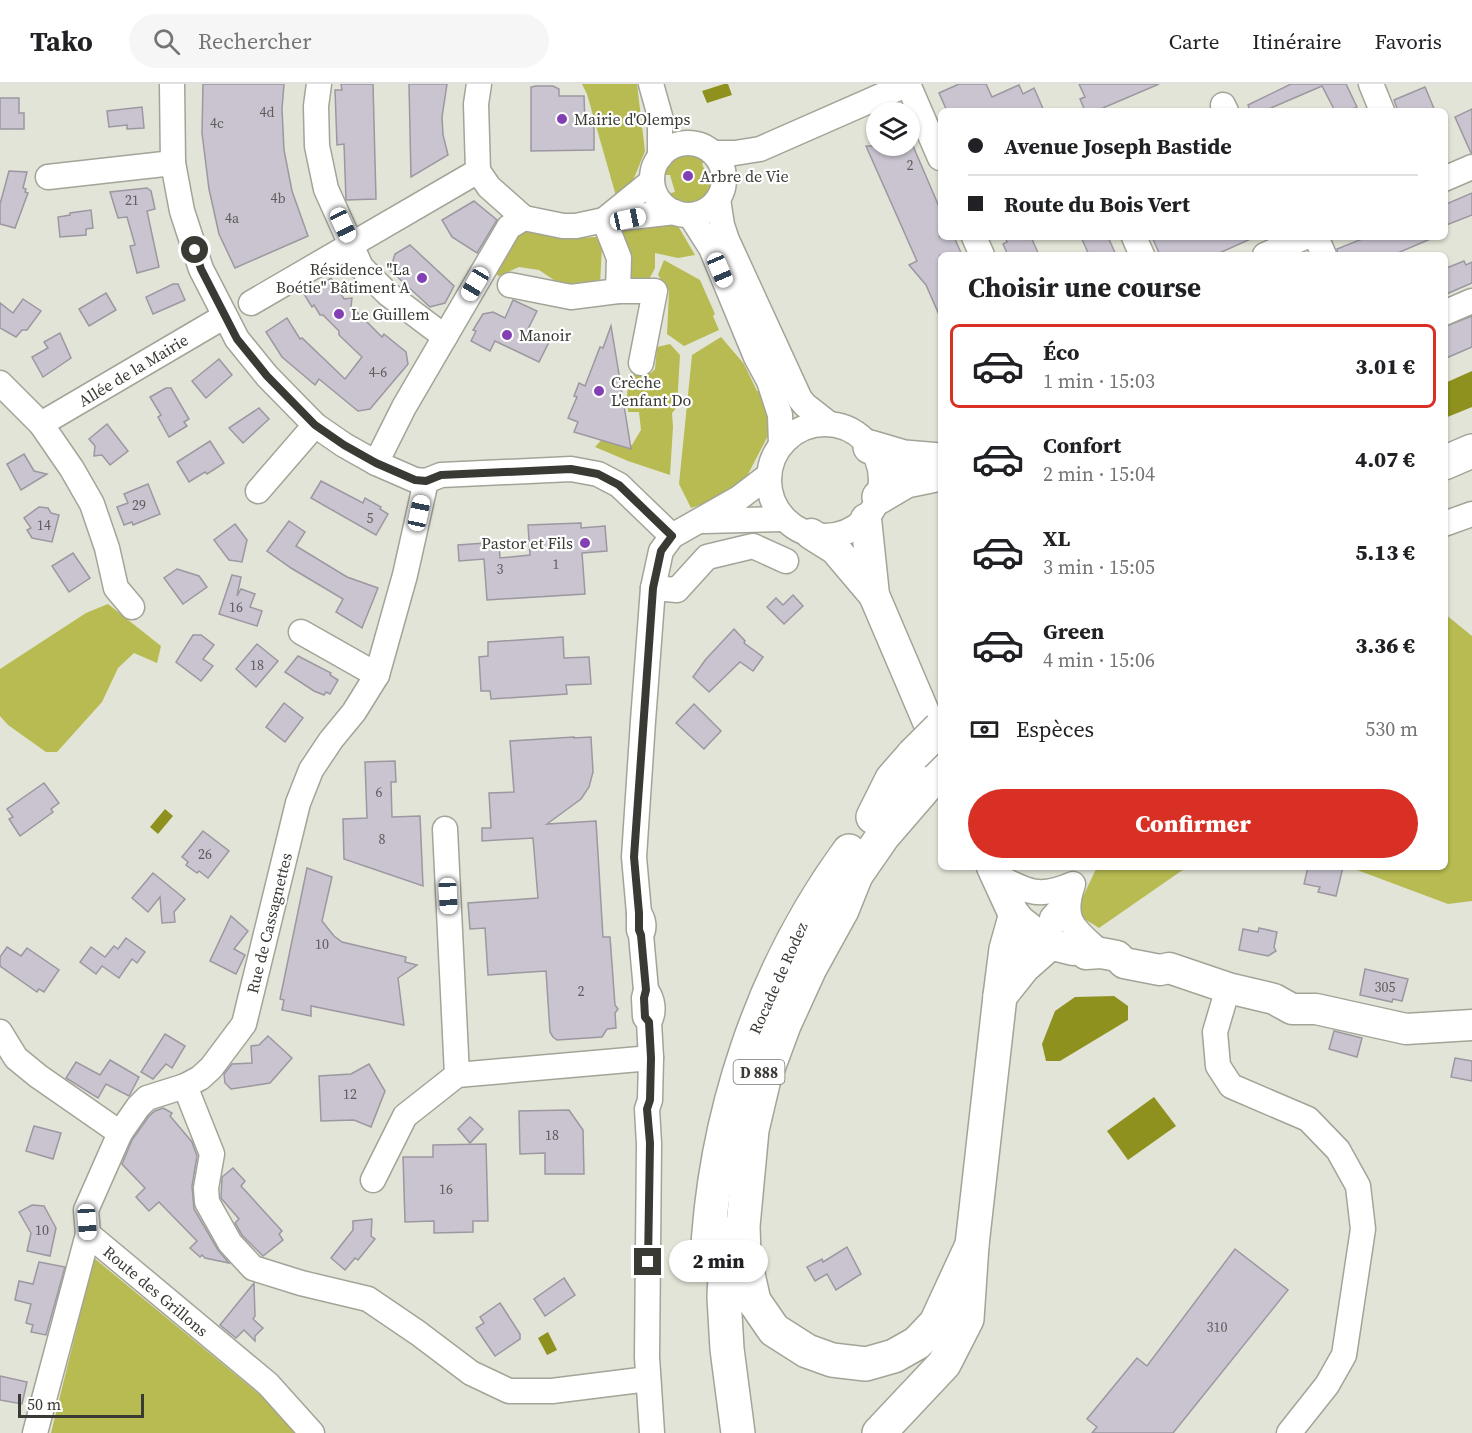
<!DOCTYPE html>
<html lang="fr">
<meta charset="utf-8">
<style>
body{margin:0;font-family:"Source Serif 4",serif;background:#f6f6f6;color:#202124;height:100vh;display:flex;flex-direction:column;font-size:22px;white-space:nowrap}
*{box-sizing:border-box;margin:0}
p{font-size:20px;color:#757577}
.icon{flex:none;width:33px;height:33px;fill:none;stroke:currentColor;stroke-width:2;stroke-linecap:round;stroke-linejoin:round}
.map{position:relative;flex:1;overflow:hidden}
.details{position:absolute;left:938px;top:168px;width:510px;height:618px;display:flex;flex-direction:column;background:#fff;border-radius:9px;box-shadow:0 2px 4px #0004}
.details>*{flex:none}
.banner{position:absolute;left:938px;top:24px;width:510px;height:132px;border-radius:9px;box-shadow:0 2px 4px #0004;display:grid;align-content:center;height:132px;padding:0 30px;background:#fff}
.controls{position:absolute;left:866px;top:18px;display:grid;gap:12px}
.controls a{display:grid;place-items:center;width:54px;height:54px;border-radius:50%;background:#fff;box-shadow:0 2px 4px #0004;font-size:30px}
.scale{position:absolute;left:18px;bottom:15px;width:126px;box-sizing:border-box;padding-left:6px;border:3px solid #3a3a35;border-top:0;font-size:16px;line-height:21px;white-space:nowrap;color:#3a3a35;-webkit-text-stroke:4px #fff;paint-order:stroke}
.end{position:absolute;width:27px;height:27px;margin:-14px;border:8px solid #3a3a35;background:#fff;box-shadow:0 0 0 3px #fff}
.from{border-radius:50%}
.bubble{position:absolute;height:42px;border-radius:21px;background:#fff;box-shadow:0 2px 4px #0004;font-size:20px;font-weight:800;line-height:42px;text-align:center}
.car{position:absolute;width:18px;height:36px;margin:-18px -9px;border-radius:8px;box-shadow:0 0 4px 2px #0007;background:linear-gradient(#fff 24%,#345 0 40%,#fff 0 76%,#345 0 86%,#fff 0)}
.banner b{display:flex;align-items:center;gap:21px;height:57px;font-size:22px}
.banner b+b{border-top:2px solid #e0e0e0}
.banner i{width:15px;height:15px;background:#202124}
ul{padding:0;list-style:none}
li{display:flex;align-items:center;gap:18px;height:84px;margin:0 12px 9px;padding:0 18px;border:3px solid transparent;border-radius:9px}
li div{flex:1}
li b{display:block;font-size:22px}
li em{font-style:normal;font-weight:800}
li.active{border-color:#d93025}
li>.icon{width:54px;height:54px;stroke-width:1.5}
h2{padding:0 30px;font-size:27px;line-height:72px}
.pay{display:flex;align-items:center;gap:15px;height:66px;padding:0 30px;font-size:22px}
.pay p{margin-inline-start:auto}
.primary-button{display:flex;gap:12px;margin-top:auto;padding:12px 30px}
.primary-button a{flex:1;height:69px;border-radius:36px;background:#d93025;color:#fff;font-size:24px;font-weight:800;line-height:69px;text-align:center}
header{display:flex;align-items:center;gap:36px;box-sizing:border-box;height:84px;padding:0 30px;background:#fff;border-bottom:2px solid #e0e0e0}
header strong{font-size:28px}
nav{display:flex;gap:33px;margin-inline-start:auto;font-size:21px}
.search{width:420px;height:54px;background:#f6f6f6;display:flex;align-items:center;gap:15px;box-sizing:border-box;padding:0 21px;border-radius:33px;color:#757577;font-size:22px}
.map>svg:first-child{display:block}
</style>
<header>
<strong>Tako</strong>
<div class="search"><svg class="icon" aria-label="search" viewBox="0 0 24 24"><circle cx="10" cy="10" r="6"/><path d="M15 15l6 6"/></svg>Rechercher</div>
<nav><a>Carte</a><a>Itinéraire</a><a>Favoris</a></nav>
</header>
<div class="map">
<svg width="1472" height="1349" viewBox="0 0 1472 1349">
<rect width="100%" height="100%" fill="#e2e4d7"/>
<g fill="#b7bb51">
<polygon points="582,0 637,0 645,67 632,99 616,112 587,10"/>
<path d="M 686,65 L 695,66 L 708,74 L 702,80 L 708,93 L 715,92 C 713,115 688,126 670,112 L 671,109 L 675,108 L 670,91 L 661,91 C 662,76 672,68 686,65 Z"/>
<polygon points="675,137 695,171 678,174 655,169 655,184 645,203 628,200 618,145"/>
<polygon points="528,145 563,155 596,153 602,162 600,200 560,200 539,186 519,183 499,192 492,187 513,152"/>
<polygon points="664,176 700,196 715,230 713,232 719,246 684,262 667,250 669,207 658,191"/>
<polygon points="721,253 744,280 757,307 764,307 775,338 744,398 709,418 691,424 679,400 692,271"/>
<polygon points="670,260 680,271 677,323 672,329 673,343 670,391 628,377 595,363 605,352 632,361 641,346 639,328 628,328 627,310 630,290 651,289 655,285 657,263"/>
<polygon points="108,520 161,562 157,579 134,569 118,584 102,618 57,668 46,668 8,641 0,632 0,585 86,529"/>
<polygon points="1445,530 1472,552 1472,817 1448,820 1349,783 1444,783"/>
<polygon points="1097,783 1187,783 1099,844 1075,829"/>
<polygon points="94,1174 265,1315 299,1349 51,1349"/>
</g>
<g fill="#8e911e">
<polygon points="724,0 728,0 732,11 707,19 702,7"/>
<polygon points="1472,287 1472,323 1445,334 1445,299"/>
<polygon points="165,725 173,732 158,750 150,743"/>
<polygon points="1114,912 1128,922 1128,936 1060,977 1046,977 1042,960 1055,927 1075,913"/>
<polygon points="1154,1013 1176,1042 1128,1076 1107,1047"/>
<polygon points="548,1248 557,1266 547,1271 538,1254"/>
</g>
<g fill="#c9c4cf" stroke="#9c97a1" stroke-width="1.5">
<polygon points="203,0 284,0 282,25 284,66 292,107 308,152 235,184 219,150 209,105 202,49"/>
<polygon points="341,0 373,0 376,115 346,116 344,60 337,61 335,6 342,6"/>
<polygon points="409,0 447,0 442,33 443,51 448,71 411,93"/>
<polygon points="959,0 986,0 992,13 1019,1 1023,10 1034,4 1044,27 947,27 939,9"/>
<polygon points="1079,0 1159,0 1096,27 1085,27 1080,15 1085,13"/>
<polygon points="1291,0 1346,0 1357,23 1349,27 1335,27 1322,2 1264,27 1250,27 1248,21"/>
<polygon points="536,2 553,2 559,5 559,12 584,12 585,38 594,38 594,66 531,67 531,3"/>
<polygon points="1425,3 1435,27 1398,27 1394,16"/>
<polygon points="0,14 19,14 19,29 24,29 24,45 0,45"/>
<polygon points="142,23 144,44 127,45 127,41 109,43 107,27"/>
<polygon points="1472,25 1472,69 1471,69 1455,33"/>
<polygon points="866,62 913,62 940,125 940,153 954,153 962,171 940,171 940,233 926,201 909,181 917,177"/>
<polygon points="9,87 27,88 23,104 26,105 25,108 28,109 15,144 0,140 0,120"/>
<polygon points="147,104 151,107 155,125 147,127 159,183 137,189 130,162 135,161 127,133 118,134 110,108"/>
<polygon points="1472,109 1472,131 1444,142 1444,121"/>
<polygon points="474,117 497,136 477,169 452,153 442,136"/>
<polygon points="91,126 93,144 86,145 86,151 60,153 58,133 70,131 70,129"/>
<polygon points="1005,153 1031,153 1039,171 1008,171 1003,160 1007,158"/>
<polygon points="1081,153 1108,153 1116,171 1089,171"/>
<polygon points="1152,153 1255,153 1215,171 1160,171"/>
<polygon points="1367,153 1435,153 1393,171 1338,171 1337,165"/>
<polygon points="410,161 454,202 445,219 430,223 390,186 395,170"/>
<polygon points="1464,177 1466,181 1472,178 1472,199 1444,211 1444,185"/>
<polygon points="331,194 344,215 352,214 351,223 357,228 382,253 384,250 406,268 408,280 370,325 358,327 319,295 315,301 282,273 266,248 287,234 300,255 302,254 345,295 362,273 339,251 339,247 323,231 320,231 314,221 312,223 304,210"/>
<polygon points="173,200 178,200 185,216 153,230 146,213"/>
<polygon points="106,209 116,226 89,242 79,225"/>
<polygon points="23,215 41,227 27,246 22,246 16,253 0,244 0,219 13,229"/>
<polygon points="513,216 537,227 528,245 550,256 539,278 495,257 490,267 471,257 476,247 473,246 483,230 493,228 505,234"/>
<polygon points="1472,232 1472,263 1444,275 1444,243"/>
<polygon points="611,242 618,284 631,365 574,348 578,338 568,334 577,313 574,312 579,299 585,302 600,263 603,264"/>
<polygon points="60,249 71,274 43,293 32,273 48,264 44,258"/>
<polygon points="219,275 232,291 206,314 192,297"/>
<polygon points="166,304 171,304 189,335 184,338 187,342 169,353 158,333 161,331 150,313"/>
<polygon points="259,324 269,335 243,359 229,344"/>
<polygon points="107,340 128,367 110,381 102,371 94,372 95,362 89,355"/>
<polygon points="210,357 224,379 207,390 205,388 189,398 177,378"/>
<polygon points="24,370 34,387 47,390 21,406 7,380"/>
<polygon points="321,397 363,419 365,414 381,423 380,425 388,430 376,451 311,414"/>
<polygon points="148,400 160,430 133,441 132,438 124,441 117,423 128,419 124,410"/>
<polygon points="39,423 48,424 51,429 59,431 52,458 32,454 27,446 31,444 24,434"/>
<polygon points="289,437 305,448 296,462 347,493 378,504 362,544 336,528 343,515 291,484 267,467"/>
<polygon points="581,439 581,444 605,442 607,467 582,469 585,510 487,516 484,475 459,477 458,461 499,458 500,474 530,471 528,441"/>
<polygon points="235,440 247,456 242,478 229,476 214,456"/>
<polygon points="73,469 90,494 69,508 52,482"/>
<polygon points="177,485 199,492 207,503 183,520 164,494"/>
<polygon points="232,491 241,493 237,512 241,505 255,510 250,523 262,527 257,542 219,530"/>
<polygon points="793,511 803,522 784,540 767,523 776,514 783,521"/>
<polygon points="734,545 745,557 744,559 763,573 753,587 740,578 709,608 693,593 706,575"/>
<polygon points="193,551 201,551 214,561 203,575 213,582 201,597 176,578"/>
<polygon points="563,553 564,574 589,573 591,600 566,601 567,610 491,615 490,607 481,607 479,573 488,572 488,558"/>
<polygon points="257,560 278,577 256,603 236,585"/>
<polygon points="298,572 331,589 330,591 338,596 330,610 326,608 324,611 314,607 285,588"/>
<polygon points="284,619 303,634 285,658 266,643"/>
<polygon points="694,620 721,647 704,665 676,639"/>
<polygon points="574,653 574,654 591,653 593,688 589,703 581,715 547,740 596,737 603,853 610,853 615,921 618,925 615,929 616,944 607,945 602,953 557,956 553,953 550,948 546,887 488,891 485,844 470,845 468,819 538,814 533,754 482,757 482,744 491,744 489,709 514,708 510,657"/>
<polygon points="395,677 396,698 391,698 392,733 420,732 423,802 344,775 343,735 367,734 365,678"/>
<polygon points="44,699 59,719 51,725 53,728 20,752 9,735 13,733 7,725"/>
<polygon points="203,747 229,767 208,794 199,787 197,789 186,781 188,778 182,773"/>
<polygon points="1308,783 1343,783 1336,812 1318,808 1320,803 1304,800"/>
<polygon points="307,784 332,793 322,837 334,852 342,858 406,873 405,878 417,881 398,894 404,941 311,922 311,932 282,926 284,916 280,915"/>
<polygon points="153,789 185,815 174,828 175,838 162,839 160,813 148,828 132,814"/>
<polygon points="231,832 248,847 234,865 245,871 236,890 210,877"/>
<polygon points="1259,844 1277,848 1274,863 1276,867 1268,872 1239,866 1243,845 1258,848"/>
<polygon points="126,854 145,868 137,879 132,875 119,894 102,882 96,890 80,878 91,863 105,873 114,862 118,865"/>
<polygon points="7,863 21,872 27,864 59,886 44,908 39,905 37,908 0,882 0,873"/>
<polygon points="1365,885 1408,895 1402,917 1393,915 1392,918 1360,911"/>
<polygon points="1334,947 1362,954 1357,973 1329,965"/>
<polygon points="165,950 185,962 172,984 166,980 153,995 141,988"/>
<polygon points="268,952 292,974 270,999 231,1005 225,999 224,990 232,980 252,979 251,962 259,961"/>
<polygon points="1455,974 1472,977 1472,997 1451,993"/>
<polygon points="110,976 139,993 129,1012 106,1000 98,1014 66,994 76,978 100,991"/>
<polygon points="369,980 385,1007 371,1043 354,1036 321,1037 319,992 351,990"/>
<polygon points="163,1024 172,1029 170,1032 192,1058 197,1072 192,1102 194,1125 218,1166 229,1179 205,1174 202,1171 200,1173 190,1164 197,1157 159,1118 149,1127 136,1113 145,1104 122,1080 132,1056 149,1032 155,1027"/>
<polygon points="569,1026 583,1046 584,1090 545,1090 545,1069 520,1070 519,1027"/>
<polygon points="470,1033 483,1045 470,1059 458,1045"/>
<polygon points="34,1042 61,1049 53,1075 26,1067"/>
<polygon points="486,1060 488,1137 473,1137 473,1148 434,1149 434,1137 405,1138 403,1073 433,1073 433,1061"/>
<polygon points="233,1084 245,1097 241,1102 282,1147 279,1150 283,1156 263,1172 242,1151 235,1139 239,1135 221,1114 222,1093"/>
<polygon points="32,1121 44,1122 56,1144 50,1172 27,1167 31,1149 19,1128"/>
<polygon points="372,1135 371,1152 375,1155 358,1176 355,1174 345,1186 331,1174 353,1146 353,1137"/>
<polygon points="847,1163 861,1190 836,1206 827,1190 815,1197 807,1183 822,1175 823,1178"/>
<polygon points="1235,1165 1288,1206 1173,1349 1092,1349 1097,1343 1087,1335 1137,1274 1147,1282"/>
<polygon points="39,1178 65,1183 46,1251 31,1248 33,1241 26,1239 31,1220 15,1216 19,1197 33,1200"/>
<polygon points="564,1194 575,1211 545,1232 534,1215"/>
<polygon points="254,1199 255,1232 253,1235 263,1244 255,1252 255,1257 244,1246 236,1254 220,1241"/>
<polygon points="500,1219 520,1250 520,1255 495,1272 476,1244 484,1239 480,1233"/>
<polygon points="0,1292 27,1298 22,1320 0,1316"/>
</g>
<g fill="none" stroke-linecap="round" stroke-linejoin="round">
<defs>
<g id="minor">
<polyline points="172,0 173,79 182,127 201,185 237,255 267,292 315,341 344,361 376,379 415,396 426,397 441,391 571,385 598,390 619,401 672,452"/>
<polyline points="319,0 316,22 317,62 326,105 361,183 388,210 445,253"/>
<polyline points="479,0 476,20 478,87 489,103 524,134 563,142 576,142 604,136 675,128"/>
<polyline points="651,0 660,32 660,73"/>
<polyline points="908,0 940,74"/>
<polyline points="1371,0 1382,27"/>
<polyline points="1223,21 1226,27"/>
<circle cx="688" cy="95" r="36"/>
<polyline points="714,69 735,69 760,65 908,0"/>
<polyline points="48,93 173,79"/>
<polyline points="1444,95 1472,83"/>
<polyline points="718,115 722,141 727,156 800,315 805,321 828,339"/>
<polyline points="690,131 711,164 756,273 769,297 780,331 781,360"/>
<polyline points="604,136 619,174 618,207"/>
<polyline points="604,136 652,97"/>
<polyline points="974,153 982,171"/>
<polyline points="1134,153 1142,171"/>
<polyline points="1316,153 1324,171"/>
<polyline points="1265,171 1305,153"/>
<polyline points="510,201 571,213 618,207 655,207 641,279"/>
<polyline points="251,219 478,87"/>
<polyline points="1444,229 1472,217"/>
<polyline points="0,299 41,340 72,385 92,420 107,464 116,504 132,523"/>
<circle cx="825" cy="396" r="56"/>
<polyline points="41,340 225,232"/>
<polyline points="376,379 404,323 509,143 524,134"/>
<polyline points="258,407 315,341"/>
<polyline points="704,437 783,435"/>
<polyline points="1444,440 1472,430"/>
<polyline points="653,504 677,506 707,473 753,462 786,477"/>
<polyline points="301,548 377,591"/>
<polyline points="445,745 457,991 651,974"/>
<path d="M 995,791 C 1027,808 1039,815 1073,800 C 1060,838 1075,845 1101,869"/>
<polyline points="639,829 634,773 643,637 653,504 661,467 672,452 739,414 769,391"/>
<path d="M 641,851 C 645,844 644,836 639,829 L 639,846 L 641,851 L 646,906"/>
<polyline points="1049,860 1052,834 1067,818"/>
<polyline points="1228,904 1215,948 1218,982 1231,1002 1308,1035 1338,1066 1358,1102 1363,1145 1344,1271 1327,1301 1289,1349"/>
<path d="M 649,938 C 655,928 653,915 646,906 L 644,914 L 645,933 L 649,938 L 651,974 L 650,1016 L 647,1025 L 649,1060 L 647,1273 L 652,1349"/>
<polyline points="0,948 16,974 38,992 120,1049"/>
<polyline points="185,1002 212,1070 206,1104 207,1118 230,1159 253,1184 301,1199 368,1215 418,1249 471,1289 509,1307 552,1307 648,1295"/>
<polyline points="373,1096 405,1032 457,991"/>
<polyline points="35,1349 88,1150"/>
<polyline points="312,1349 268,1300 88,1150 86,1126 120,1049 138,1023 147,1014 185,1002 200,994 211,984 244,940 298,719 311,686 331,656 354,628 377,591 405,491 426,397"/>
</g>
<g id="major">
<polyline points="866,435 874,511 929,640"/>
<polyline points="811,450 835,465 874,511"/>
<polyline points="992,783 1015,833 1049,860 1073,866"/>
<polyline points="1086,870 1101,869 1117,872 1124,879 1160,886 1169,884 1228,904 1274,915 1292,925 1316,925 1406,945 1472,941"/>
</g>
<g id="highway">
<polyline points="870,363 904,373 940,376"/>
<polyline points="1444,379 1472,367"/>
<polyline points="879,413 906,397 940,390"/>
<polyline points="873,733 892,695 913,671"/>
<polyline points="858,786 842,826 810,884 784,941 764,995 752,1046 743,1142 744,1173 754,1217 774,1246 807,1267 832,1276 866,1280 894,1272 917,1259 936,1239 972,1161"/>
<polyline points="847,804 883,752 940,686"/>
<polyline points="1000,912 1023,883 1049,860"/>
<polyline points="727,1150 724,1213 727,1265 738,1349"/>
<path d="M 707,1180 C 713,1033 762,886 849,767"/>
<polyline points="879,1349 944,1280 967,1235 972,1161 1000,912 1006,865 1015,833"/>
</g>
</defs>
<use href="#minor" stroke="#a3a498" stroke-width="27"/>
<use href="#major" stroke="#a3a498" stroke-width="33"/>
<use href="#highway" stroke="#a3a498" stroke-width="36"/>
<use href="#minor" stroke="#fff" stroke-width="24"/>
<use href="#major" stroke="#fff" stroke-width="30"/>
<use href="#highway" stroke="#fff" stroke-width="33"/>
<defs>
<polyline id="highway-bridge" points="913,671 940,644"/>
</defs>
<use href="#highway-bridge" stroke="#a3a498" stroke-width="36" stroke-linecap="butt"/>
<use href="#highway-bridge" stroke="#fff" stroke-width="33"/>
</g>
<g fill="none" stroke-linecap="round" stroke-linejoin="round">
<polyline stroke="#3a3a35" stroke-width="8" points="195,166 201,185 237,255 267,292 315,341 344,361 376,379 415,396 426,397 441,391 571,385 598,390 619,401 672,452 661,467 653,504 634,773 639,829 639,846 641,851 646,906 644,914 645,933 649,938 651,974 650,1016 647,1025 650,1059 648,1178"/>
</g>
<g fill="#8240b4" stroke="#fff" stroke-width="2">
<circle cx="562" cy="35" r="6"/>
<circle cx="688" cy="92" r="6"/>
<circle cx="422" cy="194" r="6"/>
<circle cx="339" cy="230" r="6"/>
<circle cx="507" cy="251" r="6"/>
<circle cx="599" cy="307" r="6"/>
<circle cx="585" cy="459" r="6"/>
</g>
<g text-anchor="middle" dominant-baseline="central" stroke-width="4.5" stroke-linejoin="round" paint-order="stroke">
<g font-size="14" fill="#5e5c5c">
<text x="267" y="28">4d</text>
<text x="217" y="39">4c</text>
<text x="910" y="81">2</text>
<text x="278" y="114">4b</text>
<text x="132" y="116">21</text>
<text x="232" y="134">4a</text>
<text x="378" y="288">4-6</text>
<text x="139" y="421">29</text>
<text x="370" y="434">5</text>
<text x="44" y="441">14</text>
<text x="556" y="480">1</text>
<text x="500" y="485">3</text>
<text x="236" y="523">16</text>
<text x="257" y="581">18</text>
<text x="379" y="708">6</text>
<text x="382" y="755">8</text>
<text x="205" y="770">26</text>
<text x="322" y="860">10</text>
<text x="1385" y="903">305</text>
<text x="581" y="907">2</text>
<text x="350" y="1010">12</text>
<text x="552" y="1051">18</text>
<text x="446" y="1105">16</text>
<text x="42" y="1146">10</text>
<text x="1217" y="1243">310</text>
</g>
<rect fill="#fff" stroke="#757572" stroke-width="1.5" x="733.5" y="976" width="51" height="24" rx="4.5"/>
<g font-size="15" font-weight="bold" fill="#3a3a35">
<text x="759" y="988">D 888</text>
</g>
<g font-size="16" fill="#3a3a35" stroke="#fff" text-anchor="start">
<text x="574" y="35">Mairie d'Olemps</text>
<text x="700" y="92">Arbre de Vie</text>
<text x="410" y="185" text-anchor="end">Résidence "La<tspan x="410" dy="18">Boétie" Bâtiment A</tspan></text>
<text x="351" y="230">Le Guillem</text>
<text x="519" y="251">Manoir</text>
<text x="611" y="298">Crèche<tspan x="611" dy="18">L'enfant Do</tspan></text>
<text x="573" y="459" text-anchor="end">Pastor et Fils</text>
</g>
<g font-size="16" fill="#3a3a35" stroke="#fff">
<text transform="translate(133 286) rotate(-31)">Allée de la Mairie</text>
<text transform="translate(269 839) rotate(-76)">Rue de Cassagnettes</text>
<text transform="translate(778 894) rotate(-66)">Rocade de Rodez</text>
<text transform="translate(156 1207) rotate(40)">Route des Grillons</text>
</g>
</g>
</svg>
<div class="controls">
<a><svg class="icon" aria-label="layers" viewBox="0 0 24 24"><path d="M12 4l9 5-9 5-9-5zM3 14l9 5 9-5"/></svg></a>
</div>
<div class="scale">50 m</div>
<i class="end from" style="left:195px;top:166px"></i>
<i class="end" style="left:648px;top:1178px"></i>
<div class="bubble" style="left:669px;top:1156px;width:99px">2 min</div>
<i class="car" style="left:628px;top:135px;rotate:78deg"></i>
<i class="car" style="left:343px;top:141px;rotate:155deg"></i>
<i class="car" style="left:720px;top:186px;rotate:157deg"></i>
<i class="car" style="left:475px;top:200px;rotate:211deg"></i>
<i class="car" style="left:419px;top:429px;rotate:12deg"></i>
<i class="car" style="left:448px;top:812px;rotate:177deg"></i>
<i class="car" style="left:87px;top:1138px;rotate:176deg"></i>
<div class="banner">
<b><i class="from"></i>Avenue Joseph Bastide</b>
<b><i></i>Route du Bois Vert</b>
</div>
<section class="details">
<h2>Choisir une course</h2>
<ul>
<li class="active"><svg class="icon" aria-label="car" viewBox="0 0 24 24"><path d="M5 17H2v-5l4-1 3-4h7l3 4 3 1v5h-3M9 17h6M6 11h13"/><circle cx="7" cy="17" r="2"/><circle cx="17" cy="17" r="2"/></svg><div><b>Éco</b><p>1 min · 15:03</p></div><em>3.01 €</em></li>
<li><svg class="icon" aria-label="car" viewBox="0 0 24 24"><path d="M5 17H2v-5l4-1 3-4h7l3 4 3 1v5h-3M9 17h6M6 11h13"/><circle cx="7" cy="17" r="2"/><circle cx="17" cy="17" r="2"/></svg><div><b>Confort</b><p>2 min · 15:04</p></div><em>4.07 €</em></li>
<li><svg class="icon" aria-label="car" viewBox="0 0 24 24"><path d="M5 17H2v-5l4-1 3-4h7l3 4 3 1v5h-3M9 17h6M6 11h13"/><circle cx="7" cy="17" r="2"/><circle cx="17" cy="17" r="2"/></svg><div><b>XL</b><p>3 min · 15:05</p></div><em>5.13 €</em></li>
<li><svg class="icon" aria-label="car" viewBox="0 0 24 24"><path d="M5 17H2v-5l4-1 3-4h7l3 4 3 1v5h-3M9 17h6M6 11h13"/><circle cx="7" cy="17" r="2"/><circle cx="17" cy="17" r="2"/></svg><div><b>Green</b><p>4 min · 15:06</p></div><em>3.36 €</em></li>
</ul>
<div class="pay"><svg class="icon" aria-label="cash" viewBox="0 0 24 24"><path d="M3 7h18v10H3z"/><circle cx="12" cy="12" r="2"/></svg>Espèces<p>530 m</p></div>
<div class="primary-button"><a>Confirmer</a></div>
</section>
</div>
